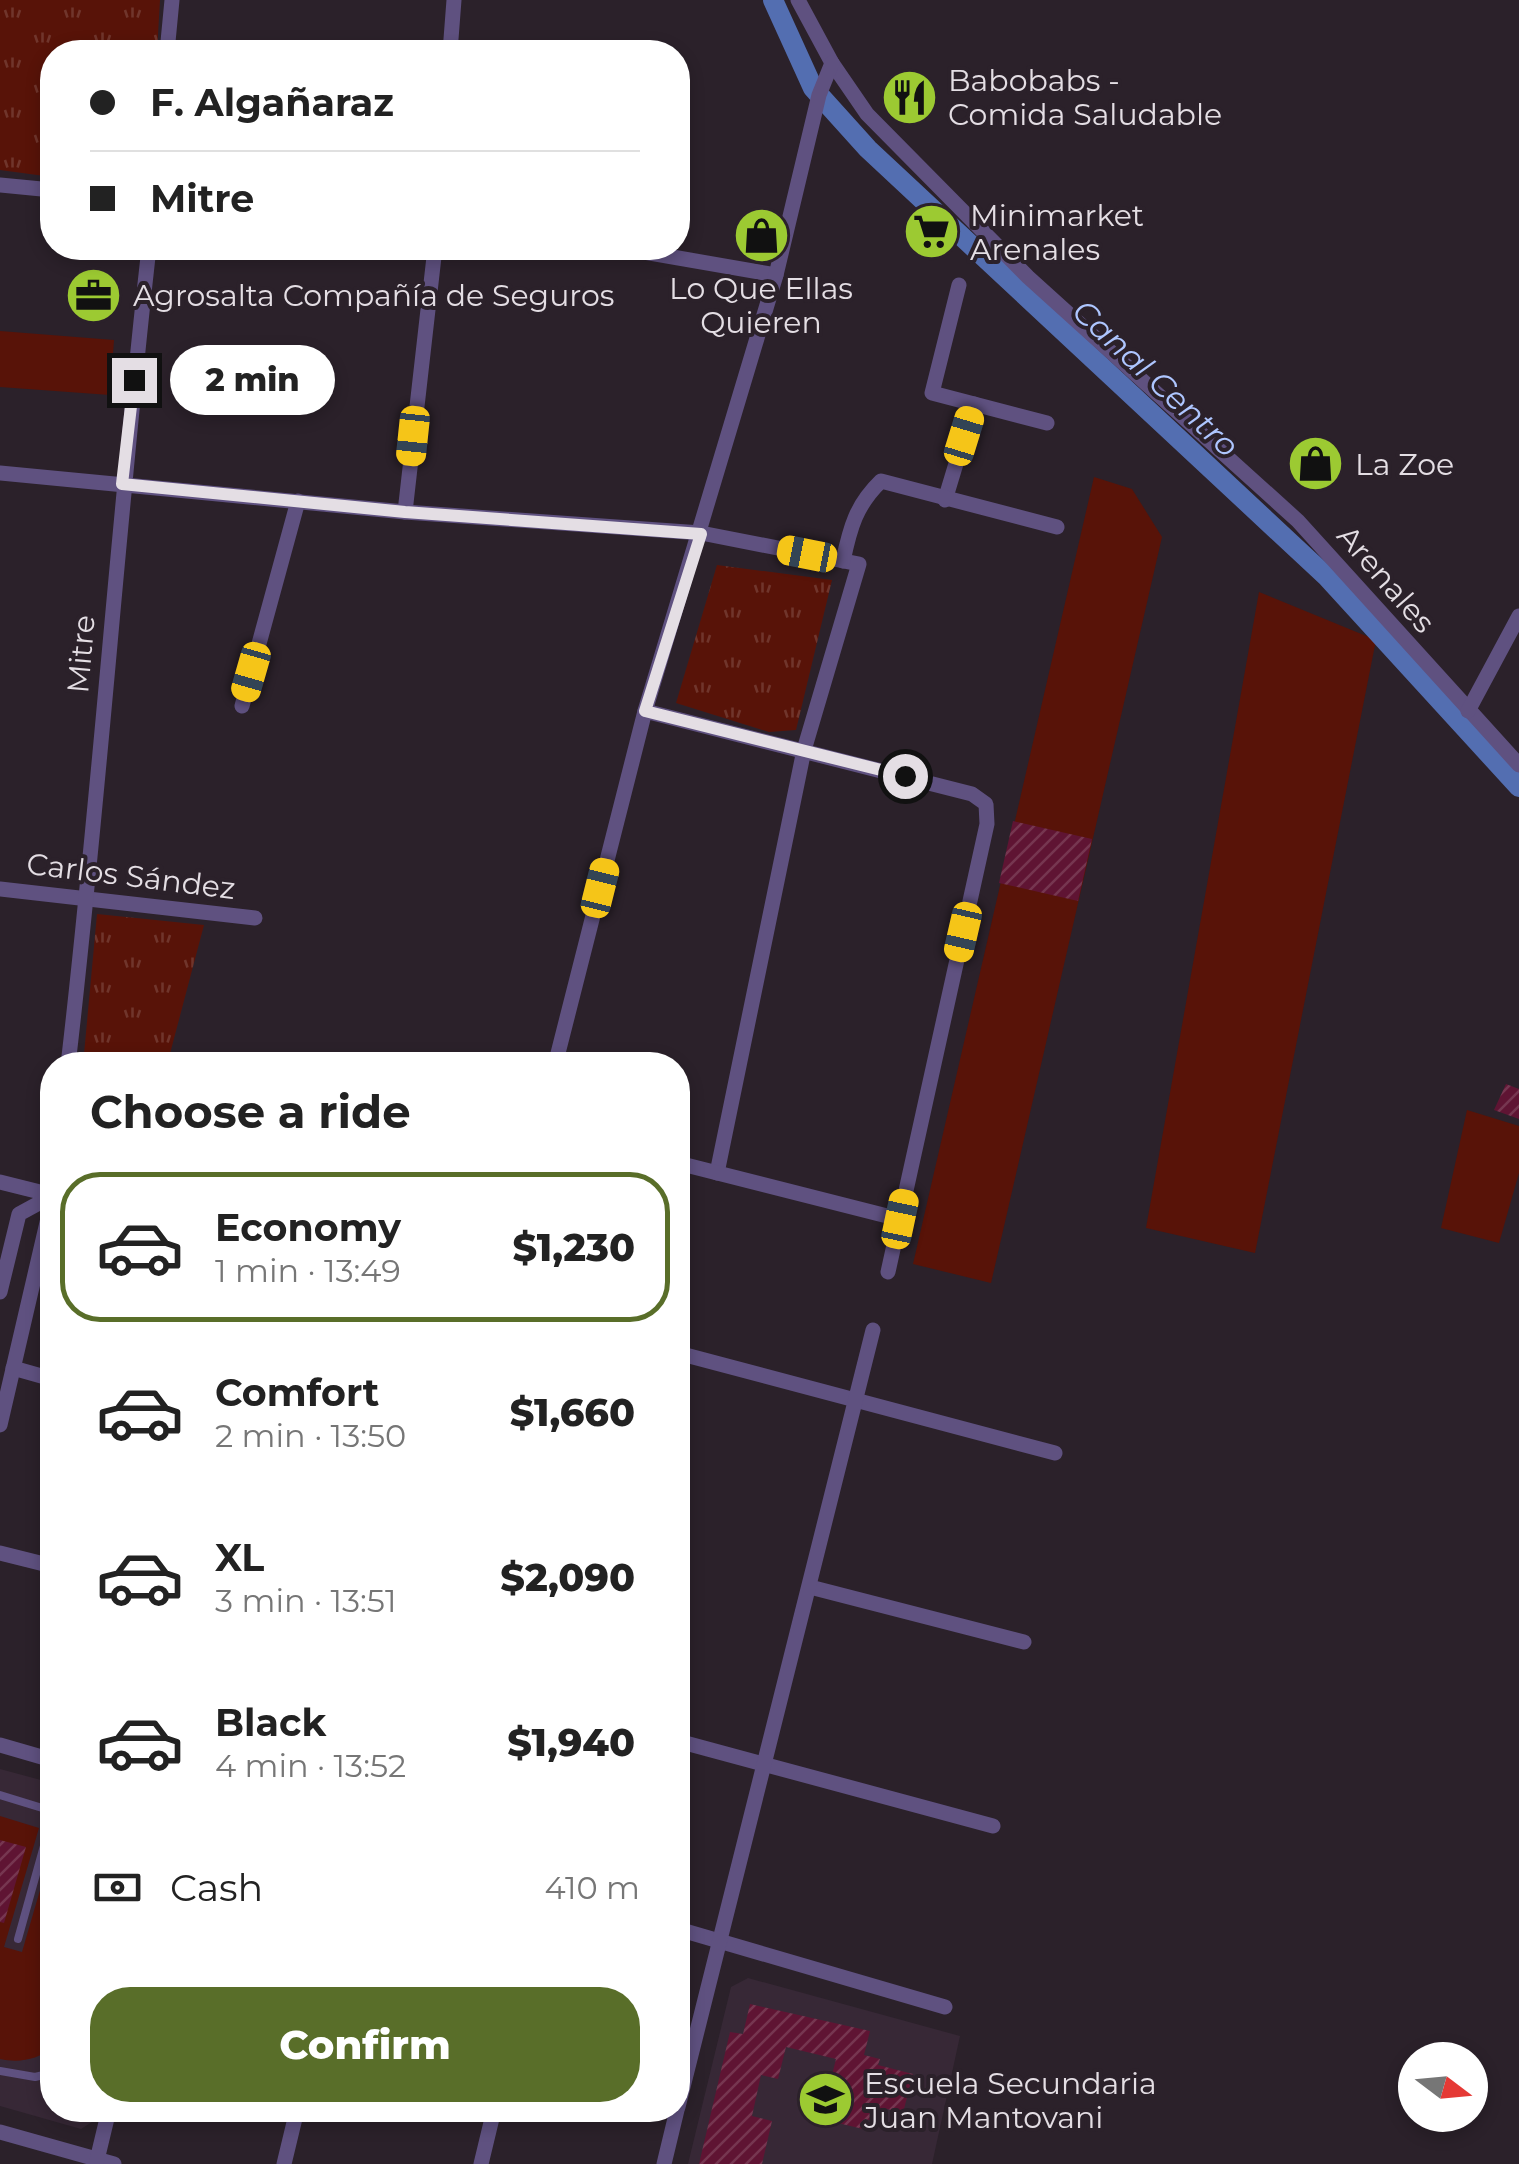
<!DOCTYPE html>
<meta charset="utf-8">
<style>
body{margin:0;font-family:Montserrat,sans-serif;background:#f2f2f2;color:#222;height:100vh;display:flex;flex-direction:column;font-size:38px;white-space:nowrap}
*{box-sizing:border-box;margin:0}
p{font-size:32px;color:#767676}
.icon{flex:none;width:55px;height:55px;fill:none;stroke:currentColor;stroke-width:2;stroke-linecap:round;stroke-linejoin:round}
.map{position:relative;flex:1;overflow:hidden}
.details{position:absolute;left:40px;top:1052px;width:650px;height:1070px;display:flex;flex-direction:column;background:#fff;border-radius:40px;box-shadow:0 5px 15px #0003}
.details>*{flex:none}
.banner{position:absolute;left:40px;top:40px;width:650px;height:220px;border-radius:40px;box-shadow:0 5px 15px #0003;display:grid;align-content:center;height:220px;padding:0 50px;background:#fff}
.needle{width:65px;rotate:106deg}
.controls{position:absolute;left:1398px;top:2042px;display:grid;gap:20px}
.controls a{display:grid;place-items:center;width:90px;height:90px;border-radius:50%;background:#fff;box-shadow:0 5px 15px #0003;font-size:50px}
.end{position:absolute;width:45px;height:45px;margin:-22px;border:12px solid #e4dee4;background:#111;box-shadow:0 0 0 5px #111}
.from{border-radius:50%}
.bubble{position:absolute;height:70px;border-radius:35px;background:#fff;box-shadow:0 5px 15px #0003;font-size:32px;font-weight:800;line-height:70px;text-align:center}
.car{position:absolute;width:30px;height:60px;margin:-30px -15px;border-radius:12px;box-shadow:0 0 8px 2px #0007;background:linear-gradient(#f5c518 24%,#345 0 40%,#f5c518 0 76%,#345 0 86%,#f5c518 0)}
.banner b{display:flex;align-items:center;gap:35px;height:95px;font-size:38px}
.banner b+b{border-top:2px solid #e0e0e0}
.banner i{width:25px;height:25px;background:#222}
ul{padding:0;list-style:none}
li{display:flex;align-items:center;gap:30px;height:150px;margin:0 20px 15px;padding:0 30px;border:5px solid transparent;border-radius:40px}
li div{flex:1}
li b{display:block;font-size:38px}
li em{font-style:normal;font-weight:800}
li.on{border-color:#596e29}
li>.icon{width:90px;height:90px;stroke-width:1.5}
h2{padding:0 50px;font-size:45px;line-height:120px}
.pay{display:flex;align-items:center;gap:25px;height:110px;padding:0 50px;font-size:38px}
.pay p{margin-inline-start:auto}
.button{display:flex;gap:20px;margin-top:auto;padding:20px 50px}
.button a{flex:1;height:115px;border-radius:40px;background:#596e29;color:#fff;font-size:40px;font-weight:800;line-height:115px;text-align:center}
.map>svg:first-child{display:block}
</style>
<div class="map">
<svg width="1519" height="2164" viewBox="0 0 1519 2164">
<defs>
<pattern id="park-tufts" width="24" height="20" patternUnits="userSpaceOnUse" patternTransform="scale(2.5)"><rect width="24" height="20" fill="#581308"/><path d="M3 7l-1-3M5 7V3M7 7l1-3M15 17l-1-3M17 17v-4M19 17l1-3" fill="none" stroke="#70352c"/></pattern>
<pattern id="building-hatch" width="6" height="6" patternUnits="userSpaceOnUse" patternTransform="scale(2.5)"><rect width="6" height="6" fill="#5f1433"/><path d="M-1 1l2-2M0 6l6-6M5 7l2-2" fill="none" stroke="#763650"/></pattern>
</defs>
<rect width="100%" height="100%" fill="#2b212a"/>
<g fill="#372836">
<polygon points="0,1769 52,1783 52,2110 98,2110 95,2120 81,2129 0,2106"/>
<polygon points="748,1978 960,2036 932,2164 688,2164 731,1987"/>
</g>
<g fill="#581308">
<polygon points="0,331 114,340 110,395 0,387"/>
<polygon points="1094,477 1132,489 1162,537 991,1283 913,1264"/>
<polygon points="1259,592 1376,640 1255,1253 1146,1228"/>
<polygon points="1467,1110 1519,1126 1519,1173 1499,1243 1441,1228"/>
<path d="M 0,1816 L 39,1828 L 4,1947 L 22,1952 L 52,1849 L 52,2047 C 38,2060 19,2063 0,2059 Z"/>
</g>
<g fill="url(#park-tufts)">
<polygon points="0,0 160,0 157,52 52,52 52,177 0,170"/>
<polygon points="717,565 832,580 796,730 769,732 676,703"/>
<polygon points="97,914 204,925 167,1065 83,1065"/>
</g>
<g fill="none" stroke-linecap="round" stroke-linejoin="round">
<polyline stroke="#536eb1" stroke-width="20" points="773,0 813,88 868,149 1327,577 1519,787"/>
</g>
<g fill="url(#building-hatch)">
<polygon points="1013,821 1092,839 1078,901 999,883"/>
<polygon points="1506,1084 1519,1089 1519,1119 1494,1110"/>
<polygon points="0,1840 26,1847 4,1923 0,1922"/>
<polygon points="750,2004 870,2031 864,2055 880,2059 878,2065 913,2074 903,2113 883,2108 880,2123 865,2119 863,2129 821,2119 836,2059 786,2047 778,2079 761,2075 752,2116 772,2121 762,2164 699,2164 730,2032 743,2034"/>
</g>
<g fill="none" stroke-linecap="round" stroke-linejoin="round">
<g stroke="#5f5180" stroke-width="8">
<polyline points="0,1795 52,1811"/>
<polyline points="18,1939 52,1817"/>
<polyline points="0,2071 35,2077 52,2073"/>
</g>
<g stroke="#5f5180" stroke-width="15">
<polyline points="798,0 832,63 867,114 1028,277 1298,521 1519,765"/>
<polyline points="167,52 172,0"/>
<polyline points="450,52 454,0"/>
<polyline points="0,185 52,190"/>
<polyline points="621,248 776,275"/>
<polyline points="959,285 932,393 1047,423"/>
<polyline points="0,473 405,512 701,533 859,564 804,750 717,1173"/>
<polyline points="945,500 974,404"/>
<polyline points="405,512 435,248"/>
<path d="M 843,561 C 850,528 856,505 881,481 L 1057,527"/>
<polyline points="242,706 298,501"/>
<polyline points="645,711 972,794 986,804 987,824 888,1272"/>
<polyline points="1468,711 1519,616"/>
<polyline points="0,889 255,918"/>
<path d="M 68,1065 C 100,793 118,520 149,248"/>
<polyline points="555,1065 645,711 776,275 819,95 832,63"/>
<polyline points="678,1163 899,1219"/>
<polyline points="0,1182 52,1195"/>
<polyline points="0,1292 19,1214 52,1196"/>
<polyline points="678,1353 1055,1453"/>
<polyline points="13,1368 52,1379"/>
<polyline points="0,1425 52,1201"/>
<polyline points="0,1553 52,1566"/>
<polyline points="810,1587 1024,1642"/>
<polyline points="678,1741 993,1826"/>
<polyline points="0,1745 52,1760"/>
<polyline points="678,1929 945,2007"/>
<polyline points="678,2107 873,1330"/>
<polyline points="0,2132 114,2164"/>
<polyline points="97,2160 109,2110"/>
<polyline points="284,2164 297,2110"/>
<polyline points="481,2164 494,2110"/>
<polyline points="664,2164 677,2110"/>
</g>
</g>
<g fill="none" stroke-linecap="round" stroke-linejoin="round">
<polyline stroke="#e4dee4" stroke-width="12" points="134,380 122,484 405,512 701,534 645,711 905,776"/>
</g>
<defs>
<symbol id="restaurant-disc" viewBox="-11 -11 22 22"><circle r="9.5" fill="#9cca32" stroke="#2b212a"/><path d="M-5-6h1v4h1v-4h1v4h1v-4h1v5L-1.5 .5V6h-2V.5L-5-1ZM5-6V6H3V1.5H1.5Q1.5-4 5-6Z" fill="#111"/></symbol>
<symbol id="supermarket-disc" viewBox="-11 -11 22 22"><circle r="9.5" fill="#9cca32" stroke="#2b212a"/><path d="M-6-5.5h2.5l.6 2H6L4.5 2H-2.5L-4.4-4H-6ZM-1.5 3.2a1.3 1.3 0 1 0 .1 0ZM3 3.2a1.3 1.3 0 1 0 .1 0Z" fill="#111"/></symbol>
<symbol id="shop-disc" viewBox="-11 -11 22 22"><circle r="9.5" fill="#9cca32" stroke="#2b212a"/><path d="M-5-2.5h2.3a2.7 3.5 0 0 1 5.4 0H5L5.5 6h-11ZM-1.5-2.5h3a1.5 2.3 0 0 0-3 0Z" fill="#111"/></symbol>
<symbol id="office-disc" viewBox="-11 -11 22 22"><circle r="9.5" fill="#9cca32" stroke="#2b212a"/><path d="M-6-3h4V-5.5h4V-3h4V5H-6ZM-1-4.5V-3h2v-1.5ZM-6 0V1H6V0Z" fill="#111"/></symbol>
<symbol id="school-disc" viewBox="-11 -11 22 22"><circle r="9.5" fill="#9cca32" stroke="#2b212a"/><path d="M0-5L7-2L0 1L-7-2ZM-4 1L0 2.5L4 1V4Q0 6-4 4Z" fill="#111"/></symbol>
</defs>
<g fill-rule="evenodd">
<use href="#restaurant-disc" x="878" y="66" width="63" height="63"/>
<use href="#supermarket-disc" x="900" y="200" width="63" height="63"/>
<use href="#shop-disc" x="730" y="204" width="63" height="63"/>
<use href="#office-disc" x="62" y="264" width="63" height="63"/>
<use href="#shop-disc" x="1284" y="432" width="63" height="63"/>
<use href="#school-disc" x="794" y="2068" width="63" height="63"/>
</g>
<g text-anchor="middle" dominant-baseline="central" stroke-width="8" stroke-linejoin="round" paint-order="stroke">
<g font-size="30" fill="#e4dee4" stroke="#2b212a" text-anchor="start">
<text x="948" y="80">Babobabs -<tspan x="948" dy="34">Comida Saludable</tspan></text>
<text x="970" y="215">Minimarket<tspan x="970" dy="34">Arenales</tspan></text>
<text x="761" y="288" text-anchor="middle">Lo Que Ellas<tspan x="761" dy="34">Quieren</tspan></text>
<text x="133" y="295">Agrosalta Compañía de Seguros</text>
<text x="1355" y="464">La Zoe</text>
<text x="864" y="2083">Escuela Secundaria<tspan x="864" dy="34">Juan Mantovani</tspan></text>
</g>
<g font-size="30" fill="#e4dee4" stroke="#2b212a">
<text transform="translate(1386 579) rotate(49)">Arenales</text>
<text transform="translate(81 654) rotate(-85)">Mitre</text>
<text transform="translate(131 876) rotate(7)">Carlos Sández</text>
</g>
<g font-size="32" font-style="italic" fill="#aec6ff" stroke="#2b212a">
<text transform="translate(1156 378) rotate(43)">Canal Centro</text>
</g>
</g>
</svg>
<div class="controls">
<a><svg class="needle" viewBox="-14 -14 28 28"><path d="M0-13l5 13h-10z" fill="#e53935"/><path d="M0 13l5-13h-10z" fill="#767676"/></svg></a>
</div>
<i class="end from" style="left:905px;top:776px"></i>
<i class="end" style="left:134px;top:380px"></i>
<div class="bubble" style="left:170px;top:345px;width:165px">2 min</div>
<i class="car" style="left:413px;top:436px;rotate:186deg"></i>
<i class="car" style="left:964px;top:436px;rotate:17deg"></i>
<i class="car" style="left:807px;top:554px;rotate:281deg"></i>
<i class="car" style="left:251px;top:672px;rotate:196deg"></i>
<i class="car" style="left:600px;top:888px;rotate:14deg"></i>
<i class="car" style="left:963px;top:932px;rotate:193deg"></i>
<i class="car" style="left:900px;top:1219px;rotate:12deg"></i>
<div class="banner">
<b><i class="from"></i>F. Algañaraz</b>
<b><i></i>Mitre</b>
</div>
<section class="details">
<h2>Choose a ride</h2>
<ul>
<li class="on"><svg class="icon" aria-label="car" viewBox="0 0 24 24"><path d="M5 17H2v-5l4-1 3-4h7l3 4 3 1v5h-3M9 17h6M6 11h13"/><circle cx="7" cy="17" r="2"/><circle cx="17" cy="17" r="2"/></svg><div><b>Economy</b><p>1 min · 13:49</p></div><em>$1,230</em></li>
<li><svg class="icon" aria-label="car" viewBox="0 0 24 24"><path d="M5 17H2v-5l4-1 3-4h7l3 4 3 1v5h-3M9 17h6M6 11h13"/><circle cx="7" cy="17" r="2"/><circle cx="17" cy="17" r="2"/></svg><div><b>Comfort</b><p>2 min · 13:50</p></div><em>$1,660</em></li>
<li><svg class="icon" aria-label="car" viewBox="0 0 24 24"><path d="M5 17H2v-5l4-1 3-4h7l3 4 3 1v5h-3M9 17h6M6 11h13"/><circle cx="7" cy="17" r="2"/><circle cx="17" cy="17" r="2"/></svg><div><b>XL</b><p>3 min · 13:51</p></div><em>$2,090</em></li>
<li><svg class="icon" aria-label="car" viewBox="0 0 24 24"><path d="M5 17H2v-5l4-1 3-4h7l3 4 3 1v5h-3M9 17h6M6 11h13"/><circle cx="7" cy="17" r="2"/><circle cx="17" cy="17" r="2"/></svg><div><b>Black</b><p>4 min · 13:52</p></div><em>$1,940</em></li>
</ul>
<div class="pay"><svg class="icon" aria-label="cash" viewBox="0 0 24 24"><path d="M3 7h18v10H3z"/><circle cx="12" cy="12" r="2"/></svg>Cash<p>410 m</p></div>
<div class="button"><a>Confirm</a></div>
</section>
</div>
